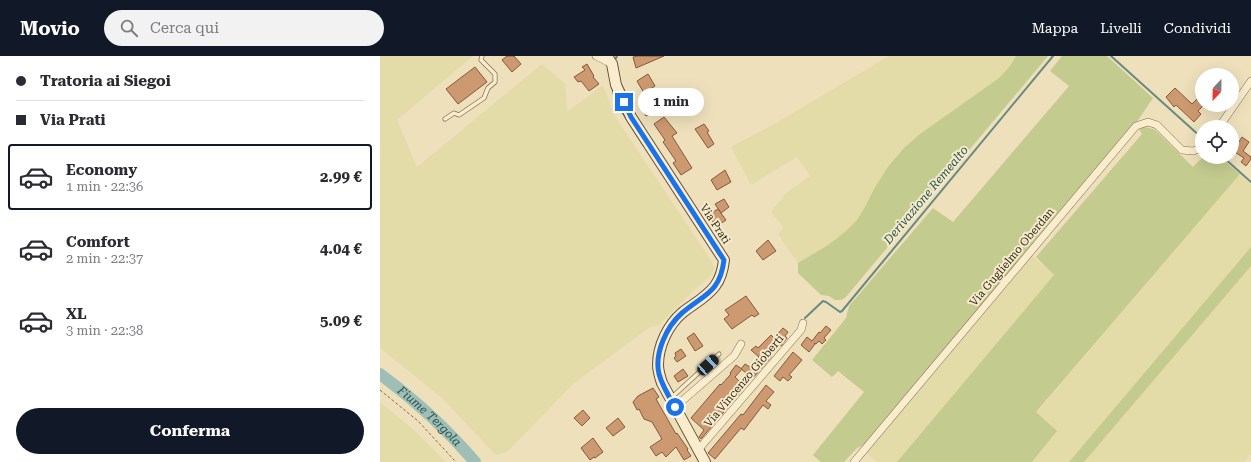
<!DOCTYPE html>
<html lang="it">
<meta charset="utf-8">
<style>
body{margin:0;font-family:"Roboto Serif",serif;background:#f2f2f3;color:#2b2b33;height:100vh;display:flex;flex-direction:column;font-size:15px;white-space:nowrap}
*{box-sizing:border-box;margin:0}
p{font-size:13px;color:#7c7c81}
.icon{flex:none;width:22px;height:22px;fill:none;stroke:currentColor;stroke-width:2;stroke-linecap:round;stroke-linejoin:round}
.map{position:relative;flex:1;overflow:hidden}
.sheet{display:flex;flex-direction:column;background:#fff;width:380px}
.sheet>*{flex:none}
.guide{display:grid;align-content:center;height:88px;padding:0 16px;background:#fff}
.needle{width:26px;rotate:202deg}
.buttons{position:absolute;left:815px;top:12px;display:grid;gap:8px}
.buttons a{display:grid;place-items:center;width:44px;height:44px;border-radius:50%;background:#fff;box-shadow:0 4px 16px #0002;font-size:20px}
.end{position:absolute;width:18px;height:18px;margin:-9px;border:5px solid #1a73e8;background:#fff;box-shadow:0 0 0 2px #fff}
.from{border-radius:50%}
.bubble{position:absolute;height:28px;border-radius:14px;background:#fff;box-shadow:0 4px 16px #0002;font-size:13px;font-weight:700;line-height:28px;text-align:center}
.car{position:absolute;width:12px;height:24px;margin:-12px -6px;border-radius:5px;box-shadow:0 0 3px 1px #0007;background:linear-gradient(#222 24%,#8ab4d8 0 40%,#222 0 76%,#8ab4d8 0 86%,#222 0)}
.guide b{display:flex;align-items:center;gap:14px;height:38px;font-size:15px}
.guide b+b{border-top:1px solid #e1e1e2}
.guide i{width:10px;height:10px;background:#2b2b33}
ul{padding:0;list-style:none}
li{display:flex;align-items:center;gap:12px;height:66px;margin:0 8px 6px;padding:0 8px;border:2px solid transparent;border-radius:4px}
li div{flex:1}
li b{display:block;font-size:15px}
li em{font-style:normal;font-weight:700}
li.current{border-color:#111827}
li>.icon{width:36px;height:36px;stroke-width:1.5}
.button{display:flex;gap:8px;margin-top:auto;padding:8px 16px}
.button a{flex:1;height:46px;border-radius:24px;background:#111827;color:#fff;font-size:16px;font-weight:700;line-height:46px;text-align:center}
header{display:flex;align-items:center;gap:24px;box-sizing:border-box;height:56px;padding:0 20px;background:#111827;color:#fff}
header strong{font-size:19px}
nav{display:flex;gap:22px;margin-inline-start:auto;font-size:14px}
.search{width:280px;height:36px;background:#f2f2f3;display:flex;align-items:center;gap:10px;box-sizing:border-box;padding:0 14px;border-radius:22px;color:#7c7c81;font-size:15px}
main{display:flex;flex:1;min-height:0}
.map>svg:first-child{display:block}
</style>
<header>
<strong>Movio</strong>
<div class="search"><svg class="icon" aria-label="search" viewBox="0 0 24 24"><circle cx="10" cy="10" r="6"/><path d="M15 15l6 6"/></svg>Cerca qui</div>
<nav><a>Mappa</a><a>Livelli</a><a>Condividi</a></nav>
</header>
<main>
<section class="sheet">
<div class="guide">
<b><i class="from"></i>Tratoria ai Siegoi</b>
<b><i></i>Via Prati</b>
</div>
<ul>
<li class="current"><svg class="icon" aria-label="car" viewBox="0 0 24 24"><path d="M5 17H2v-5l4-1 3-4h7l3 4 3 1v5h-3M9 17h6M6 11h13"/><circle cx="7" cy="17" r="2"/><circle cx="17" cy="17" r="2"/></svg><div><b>Economy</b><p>1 min · 22:36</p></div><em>2.99 €</em></li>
<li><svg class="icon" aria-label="car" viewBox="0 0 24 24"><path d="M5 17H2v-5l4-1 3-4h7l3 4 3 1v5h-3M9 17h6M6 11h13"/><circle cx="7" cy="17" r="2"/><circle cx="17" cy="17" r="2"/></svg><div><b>Comfort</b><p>2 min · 22:37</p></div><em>4.04 €</em></li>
<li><svg class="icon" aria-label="car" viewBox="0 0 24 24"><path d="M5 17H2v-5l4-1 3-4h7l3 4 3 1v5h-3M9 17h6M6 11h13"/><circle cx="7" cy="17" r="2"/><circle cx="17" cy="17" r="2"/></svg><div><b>XL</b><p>3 min · 22:38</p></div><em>5.09 €</em></li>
</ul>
<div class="button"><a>Conferma</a></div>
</section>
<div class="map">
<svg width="871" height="406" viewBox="0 0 871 406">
<rect width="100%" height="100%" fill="#eee0bb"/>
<g fill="#e3dba8">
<polygon points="0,0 93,0 17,64 37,111 162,8 185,28 187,56 223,29 234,59 332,206 334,213 330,221 313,235 278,270 270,271 193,328 127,396 116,399 62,342 0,292"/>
<polygon points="509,0 636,0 630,10 619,22 540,78 477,164 465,176 448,189 418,207 398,178 404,172 391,156 405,138 430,120 417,101 371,129 351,91 396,67"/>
<polygon points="860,118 871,128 871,191 689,406 652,406 677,375 656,357"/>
<polygon points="652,200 675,219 517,406 497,406 485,396"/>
<polygon points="871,210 871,398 864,406 704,406"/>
<polygon points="0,346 35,375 66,406 0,406"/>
</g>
<g fill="#c3cb8f">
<polygon points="636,0 668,0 465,242 461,244 455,244 449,240 441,239 418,217 418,207 448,189 465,176 477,164 485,151 494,133 507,112 524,92 540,78 619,22 630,10"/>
<polygon points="682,0 727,0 773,42 756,67 485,389 477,392 464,406 441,406 433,399 484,336 458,315 452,321 432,304 466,262 469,250 553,152 573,166 689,30 670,15"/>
<polygon points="765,71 774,73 813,111 823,101 840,101 860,118 656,356 677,375 652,406 517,406 674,219 656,201 762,78 759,74 762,72"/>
<polygon points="871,191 871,210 704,406 689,406"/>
</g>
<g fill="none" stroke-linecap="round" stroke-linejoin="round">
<g stroke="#678b83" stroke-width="2">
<polyline points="731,0 822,82"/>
<polyline points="236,2 237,0"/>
<polyline points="233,34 235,45 264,90"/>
<polyline points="843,101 871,126"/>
<polyline points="425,262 443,245 446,246 460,256 462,255 673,0"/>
</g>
<path stroke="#9fbeb6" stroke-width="12" id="s1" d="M 0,318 C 35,344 67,373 95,406"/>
</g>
<g fill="#cd9970" stroke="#845a3b">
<polygon points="127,0 134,0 141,8 132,16 122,4"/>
<polygon points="257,0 284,0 256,12 253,1"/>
<polygon points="207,8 214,20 213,21 219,28 209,35 201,25 198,26 194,21 205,14 202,11"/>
<polygon points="95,11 107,26 78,48 66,33"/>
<polygon points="268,18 275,30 264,37 257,25"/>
<polygon points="795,32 812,48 819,41 822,44 822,51 818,55 821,58 814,66 796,49 794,51 786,41"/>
<polygon points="272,43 278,54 266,60 260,50"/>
<polygon points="284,61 297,77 292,80 312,112 301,119 293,107 296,105 283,86 285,84 274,68"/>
<polygon points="324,68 329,75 327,76 334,88 328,92 315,73"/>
<polygon points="862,81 869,86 863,95 871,101 871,103 866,110 861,106 864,102 853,95"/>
<polygon points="345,114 351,126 337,134 331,124"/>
<polygon points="344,143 349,151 341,157 335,148"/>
<polygon points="338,153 346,164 336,171 328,159"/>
<polygon points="388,184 396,195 383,204 376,195"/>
<polygon points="366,240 379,258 374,261 372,259 352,273 344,263 349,259 345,254"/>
<polygon points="446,270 451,274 444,282 446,284 442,288 439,285 436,288 434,287 435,288 429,296 421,289 427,281 432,285 439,276 440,277"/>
<polygon points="403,272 408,276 405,280 407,282 401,290 395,285 386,295 392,300 373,322 361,313 365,308 370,311 379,301 371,294 376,290 378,292 391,279 394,282"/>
<polygon points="314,277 323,290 315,295 307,282"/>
<polygon points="301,293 306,300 297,306 294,302 296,300 295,297"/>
<polygon points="413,296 422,304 409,319 412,321 408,325 403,321 400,325 394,320"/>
<polygon points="356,309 362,313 355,321 365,331 321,383 319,381 324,374 311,362 340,328 341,329 351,318 350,317"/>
<polygon points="303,313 308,320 298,326 294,320"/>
<polygon points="386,329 394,336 386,345 391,349 388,353 383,349 364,374 361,372 335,403 328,397 361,358 363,359"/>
<polygon points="273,332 279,341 276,343 296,378 297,377 308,393 307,394 311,400 304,404 296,391 286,401 282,396 276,400 270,391 282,383 272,366 264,363 259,353 257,354 253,346 258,340"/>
<polygon points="203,354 210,362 202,370 194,362"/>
<polygon points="238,362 245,371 233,380 226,372"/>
<polygon points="213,382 223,396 215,402 214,401 210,404 201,392"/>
</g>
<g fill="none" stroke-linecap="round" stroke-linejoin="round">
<defs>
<g id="lane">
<polyline points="65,63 74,57 79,59 104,42 108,32 115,26 115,18 101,4 102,0"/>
<polyline points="291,342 339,298"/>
</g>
<g id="street">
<polyline points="216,0 232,8"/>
<polyline points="839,71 871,25"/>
<polyline points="295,351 354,300 361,288"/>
<polyline points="318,394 421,274 423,267"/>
<polyline points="474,406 756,70 768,66 777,69 802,94 813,95 822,92"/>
</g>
<path id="secondary" d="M 227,0 L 232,8 L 236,29 L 251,61 L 344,204 C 343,213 341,222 335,230 C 326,242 313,248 302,257 C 288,269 278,290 278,309 C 278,315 280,321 282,327 L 325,406"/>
</defs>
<use href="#lane" stroke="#857055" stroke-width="5"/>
<use href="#street" stroke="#857055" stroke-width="8"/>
<use href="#secondary" stroke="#665139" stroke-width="12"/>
<polyline stroke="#857055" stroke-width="1" stroke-dasharray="3 2" stroke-linecap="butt" points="0,334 38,365 76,406"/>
<use href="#lane" stroke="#f9edce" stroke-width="3.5"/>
<use href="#street" stroke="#f9edce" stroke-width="7"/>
<use href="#secondary" stroke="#f9edce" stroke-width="10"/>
</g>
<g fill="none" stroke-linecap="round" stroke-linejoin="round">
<path stroke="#1a73e8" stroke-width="5" d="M 244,46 L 251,61 L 344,204 C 340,237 324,238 302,257 C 287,270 274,297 279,318 C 282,329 289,341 295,351"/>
</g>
<g text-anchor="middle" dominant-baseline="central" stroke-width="4" stroke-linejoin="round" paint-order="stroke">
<g font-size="11" fill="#34271a" stroke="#f5eaca">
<text transform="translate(335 168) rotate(57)">Via Prati</text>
<text transform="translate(632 201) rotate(-50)">Via Guglielmo Oberdan</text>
<text transform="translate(364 325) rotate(-50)">Via Vincenzo Gioberti</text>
</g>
<g font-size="12" font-style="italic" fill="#295452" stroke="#f5eaca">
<text transform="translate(546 139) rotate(-50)">Derivazione Remealto</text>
<text stroke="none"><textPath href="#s1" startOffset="65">Fiume Tergola</textPath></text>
</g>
</g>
</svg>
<div class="buttons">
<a><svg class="needle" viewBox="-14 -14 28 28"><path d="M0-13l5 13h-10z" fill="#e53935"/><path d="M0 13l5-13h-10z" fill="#7c7c81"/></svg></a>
<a><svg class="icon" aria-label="locate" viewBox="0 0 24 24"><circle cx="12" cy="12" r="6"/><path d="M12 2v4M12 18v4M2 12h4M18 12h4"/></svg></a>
</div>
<i class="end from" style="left:295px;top:351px"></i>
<i class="end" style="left:244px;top:46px"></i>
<div class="bubble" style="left:258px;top:32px;width:66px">1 min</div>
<i class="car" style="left:328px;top:309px;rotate:48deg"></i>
</div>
</main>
